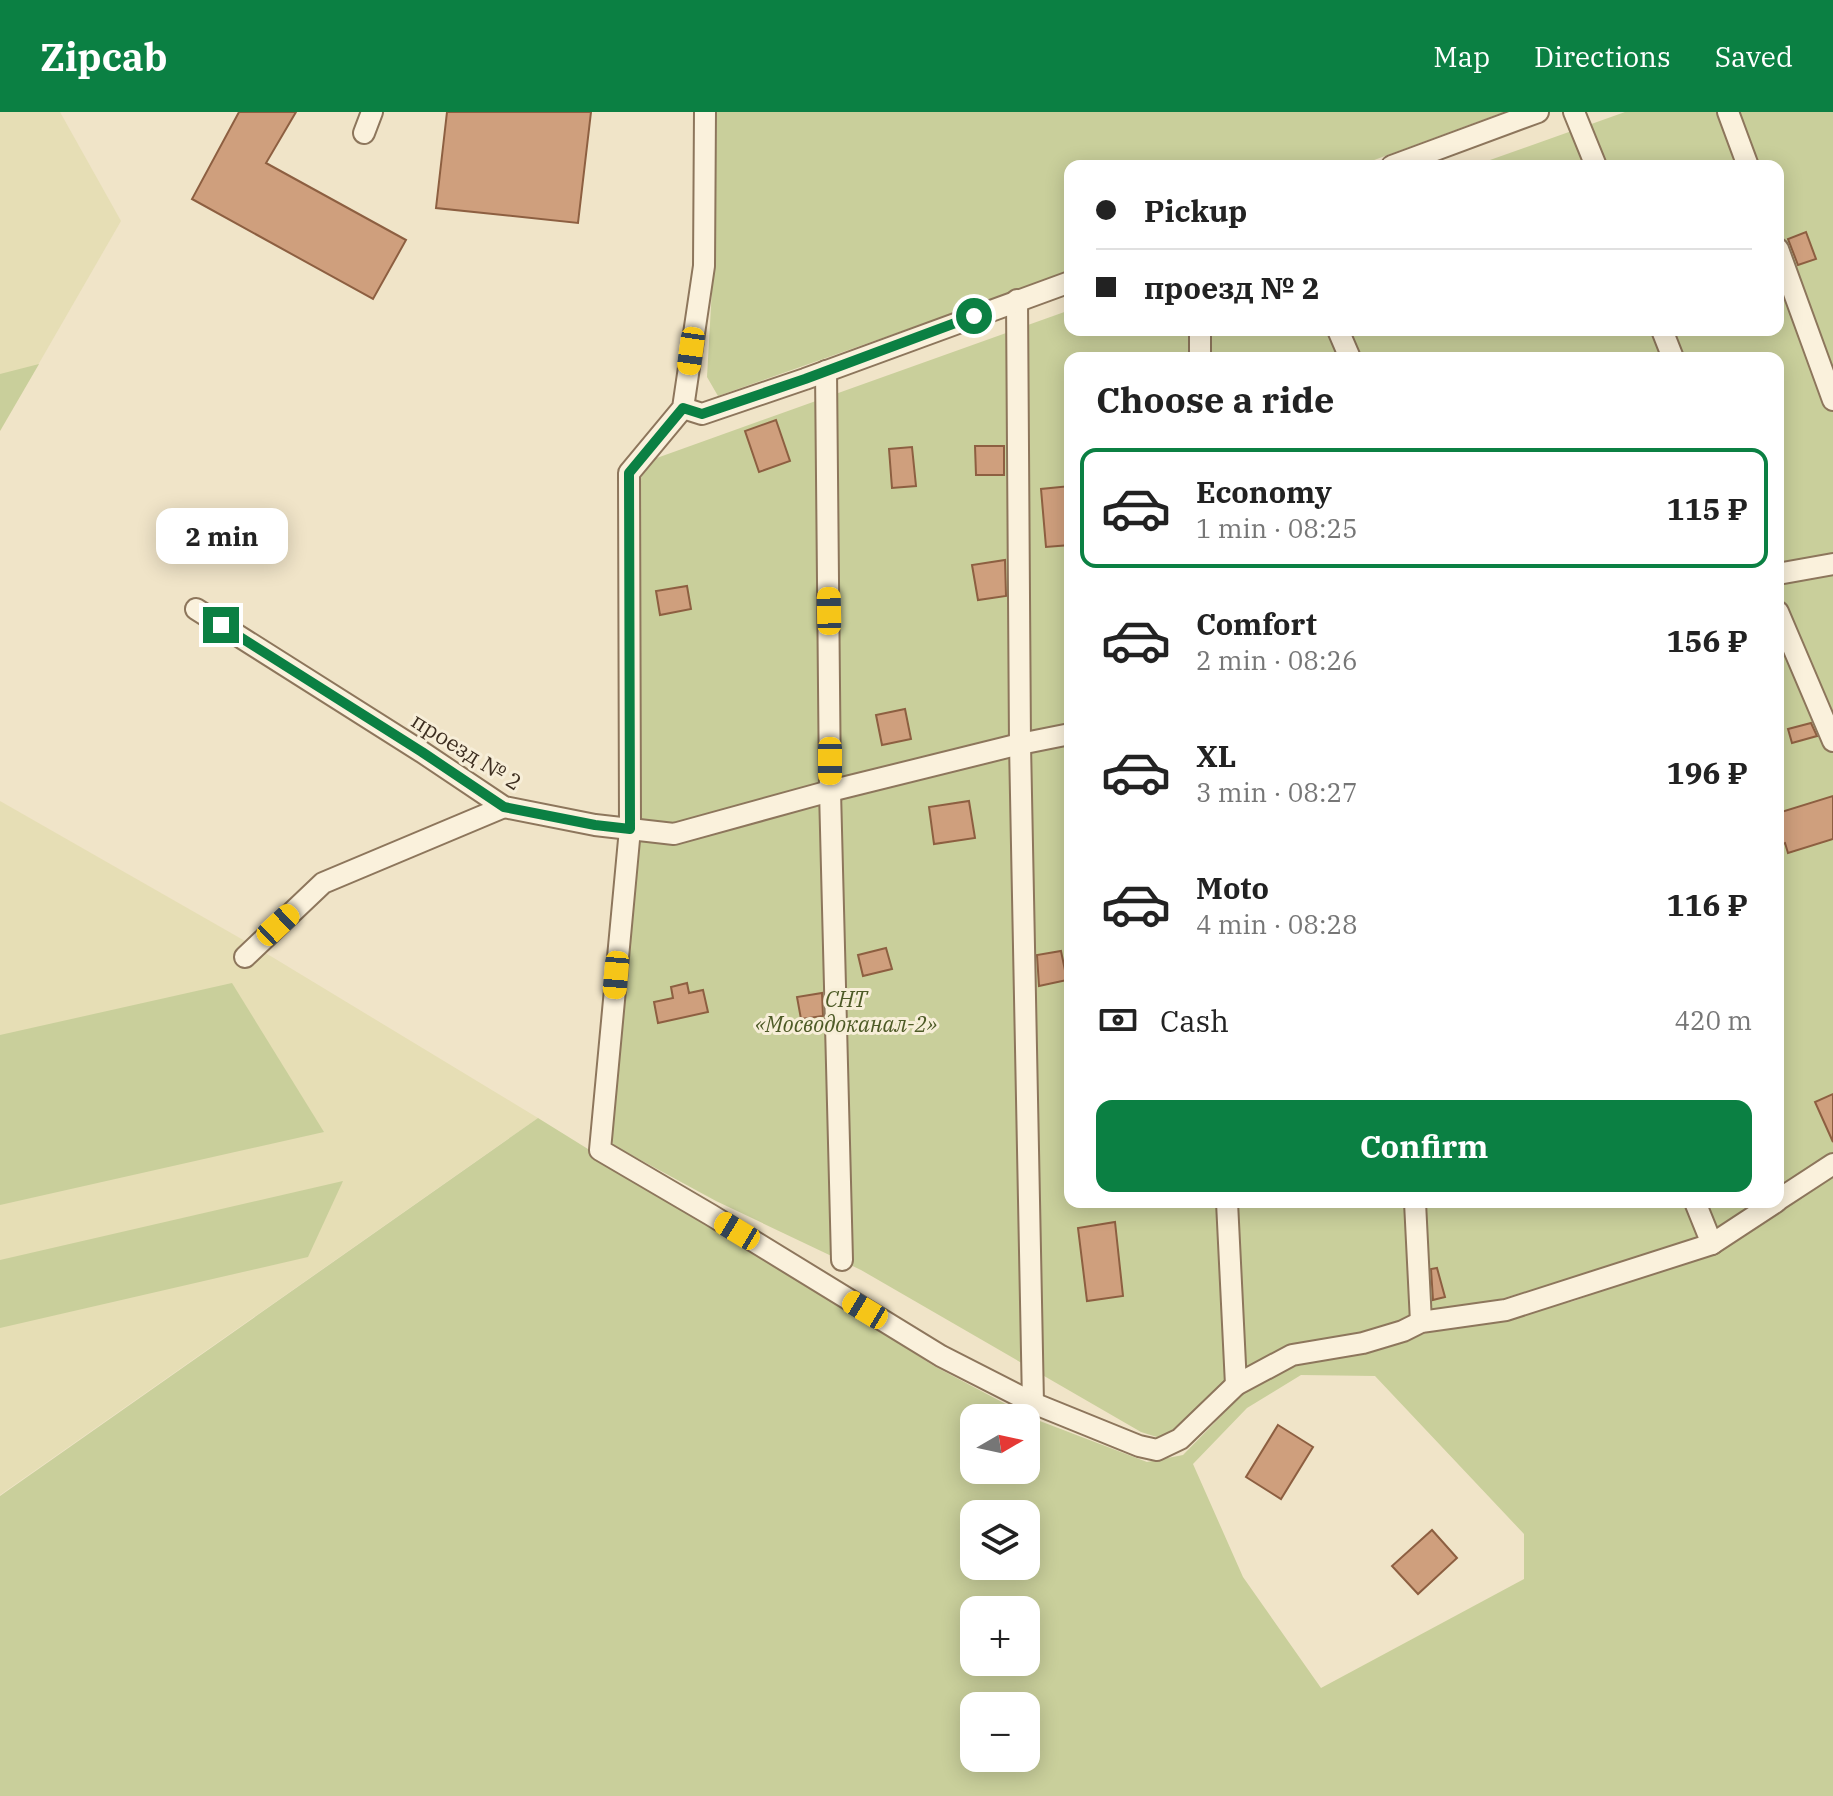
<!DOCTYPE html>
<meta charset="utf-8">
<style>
body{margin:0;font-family:"IBM Plex Serif",serif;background:#f6f6f6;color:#222;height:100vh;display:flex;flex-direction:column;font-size:30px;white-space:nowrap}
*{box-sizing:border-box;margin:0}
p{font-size:26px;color:#767676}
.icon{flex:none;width:44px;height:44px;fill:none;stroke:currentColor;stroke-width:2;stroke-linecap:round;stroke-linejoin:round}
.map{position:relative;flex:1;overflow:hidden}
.details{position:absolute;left:1064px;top:240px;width:720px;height:856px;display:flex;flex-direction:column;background:#fff;border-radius:16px;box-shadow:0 4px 20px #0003}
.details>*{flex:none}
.top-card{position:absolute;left:1064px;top:48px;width:720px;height:176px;border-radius:16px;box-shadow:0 4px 20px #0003;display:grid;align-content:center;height:176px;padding:0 32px;background:#fff}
.needle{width:52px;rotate:81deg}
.controls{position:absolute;left:960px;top:1292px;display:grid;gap:16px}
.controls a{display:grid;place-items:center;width:80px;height:80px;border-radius:16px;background:#fff;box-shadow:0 4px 20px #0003;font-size:40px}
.end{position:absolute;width:36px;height:36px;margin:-18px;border:10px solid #0b8043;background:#fff;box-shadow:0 0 0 4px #fff}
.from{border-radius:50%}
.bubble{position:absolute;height:56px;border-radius:16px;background:#fff;box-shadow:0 4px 20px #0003;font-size:26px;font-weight:700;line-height:56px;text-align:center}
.car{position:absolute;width:24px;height:48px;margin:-24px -12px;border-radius:10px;box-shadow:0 0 6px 2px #0007;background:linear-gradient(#f5c518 24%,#345 0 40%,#f5c518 0 76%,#345 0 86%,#f5c518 0)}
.top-card b{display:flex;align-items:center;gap:28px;height:76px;font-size:30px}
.top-card b+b{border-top:2px solid #e0e0e0}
.top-card i{width:20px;height:20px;background:#222}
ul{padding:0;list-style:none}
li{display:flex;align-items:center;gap:24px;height:120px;margin:0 16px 12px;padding:0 16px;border:4px solid transparent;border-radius:16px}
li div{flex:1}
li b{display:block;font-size:30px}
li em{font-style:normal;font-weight:700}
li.on{border-color:#0b8043}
li>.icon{width:72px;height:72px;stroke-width:1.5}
h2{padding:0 32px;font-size:36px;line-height:96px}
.pay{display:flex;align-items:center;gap:20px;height:88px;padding:0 32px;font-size:30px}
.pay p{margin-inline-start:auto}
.button{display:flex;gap:16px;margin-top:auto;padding:16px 32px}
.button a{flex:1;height:92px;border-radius:16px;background:#0b8043;color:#fff;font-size:32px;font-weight:700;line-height:92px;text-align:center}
header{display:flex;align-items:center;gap:48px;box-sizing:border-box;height:112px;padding:0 40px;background:#0b8043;color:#fff}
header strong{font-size:38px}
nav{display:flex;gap:44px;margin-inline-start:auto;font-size:28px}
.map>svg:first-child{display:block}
</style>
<header>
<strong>Zipcab</strong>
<nav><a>Map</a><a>Directions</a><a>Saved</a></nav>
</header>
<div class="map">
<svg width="1833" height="1684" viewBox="0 0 1833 1684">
<rect width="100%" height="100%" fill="#f0e4c8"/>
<g fill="#e6deb5">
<polygon points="0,0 60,0 121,109 0,319"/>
<polygon points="0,689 259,837 538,1006 0,1383"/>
</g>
<g fill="#c9cf9b" fill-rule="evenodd">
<polygon points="717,0 1504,0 1358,54 1070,54 1070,160 718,284 707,265 713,158"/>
<polygon points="1625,0 1833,0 1833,1044 1778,1081 1778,246 1070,246 1070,1090 1764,1090 1710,1127 1500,1187 1409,1208 1392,1217 1287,1238 1220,1274 1175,1322 1160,1326 1141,1320 861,1158 716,1089 613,1033 611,1013 638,370 654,347 1070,198 1070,218 1778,218 1778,54 1473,54"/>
<polygon points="39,252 0,319 0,262"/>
<polygon points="232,871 324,1020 0,1093 0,923"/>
<path d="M 538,1006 L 828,1186 L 934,1254 L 1032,1306 L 1147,1350 L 1183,1343 L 1240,1285 L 1264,1266 L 1295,1249 L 1407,1228 L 1432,1219 L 1509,1204 L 1574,1189 L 1715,1137 L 1833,1065 L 1833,1684 L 0,1684 L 0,1384 ZM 1301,1263 L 1375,1264 L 1524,1422 L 1524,1467 L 1321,1576 L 1243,1465 L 1193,1352 L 1247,1296 ZM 974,1306 L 1026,1306 L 1026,1358 L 974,1358 ZM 974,1402 L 1026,1402 L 1026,1454 L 974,1454 ZM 974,1498 L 1026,1498 L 1026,1550 L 974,1550 ZM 974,1594 L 1026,1594 L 1026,1646 L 974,1646 Z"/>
<polygon points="343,1069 308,1145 0,1216 0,1148"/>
</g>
<g fill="#cf9f7d" stroke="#8d5f41" stroke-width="2">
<polygon points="239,0 296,0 266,51 406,128 373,187 192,87"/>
<polygon points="447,0 591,0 578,111 436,96"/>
<polygon points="1806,120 1816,147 1798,153 1788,127"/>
<polygon points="776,308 790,349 759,360 745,319"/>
<polygon points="975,334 1004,334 1004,363 976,363"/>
<polygon points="912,335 916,374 892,376 889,337"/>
<polygon points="1070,374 1070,433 1046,435 1041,377"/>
<polygon points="1005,448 1006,484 978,488 972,453"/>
<polygon points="687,474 691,497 660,503 656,479"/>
<polygon points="905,597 911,627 882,633 876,603"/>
<polygon points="1811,611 1817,624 1792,631 1788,617"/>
<polygon points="1833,684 1833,727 1788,741 1785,731 1778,734 1778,701"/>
<polygon points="969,689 975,726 934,732 929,695"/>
<polygon points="886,836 892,857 863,864 858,843"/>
<polygon points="1061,839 1067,868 1039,874 1037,843"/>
<polygon points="687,871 689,881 703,878 708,900 658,911 654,890 673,886 671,875"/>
<polygon points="822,881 823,904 801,907 797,885"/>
<polygon points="1833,982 1833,1030 1815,990"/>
<polygon points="1115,1110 1123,1184 1087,1189 1078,1116"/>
<polygon points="1437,1156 1445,1185 1433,1188 1431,1157"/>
<polygon points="1278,1313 1313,1335 1281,1387 1246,1365"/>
<polygon points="1432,1418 1457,1446 1418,1482 1392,1454"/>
</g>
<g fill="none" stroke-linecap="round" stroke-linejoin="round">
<defs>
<g id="minor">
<polyline points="705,0 704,154 683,296 629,361 630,717 600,1038 711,1103 941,1244 1033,1291 1139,1334 1157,1338 1180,1327 1236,1273 1292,1243 1363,1231 1403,1219 1421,1210 1506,1198 1712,1132 1776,1090"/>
<polyline points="1574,0 1596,54"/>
<polyline points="1728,0 1748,54"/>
<polyline points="364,21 372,0"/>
<polyline points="1392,54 1538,0"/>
<polyline points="1778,137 1833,288"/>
<polyline points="1017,188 1020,632 1033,1291"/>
<polyline points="1200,218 1200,246"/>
<polyline points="1338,218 1350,246"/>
<polyline points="1662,218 1673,246"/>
<polyline points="826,259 830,679 842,1148"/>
<polyline points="683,296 702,302 805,267 1070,170"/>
<polyline points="1778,462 1833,452"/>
<polyline points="196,497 422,640 504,695 595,713 674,722 830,679 1020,632 1070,622"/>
<polyline points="1778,500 1833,629"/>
<polyline points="245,845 323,771 504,695"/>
<polyline points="1778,1088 1833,1052"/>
<polyline points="1227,1090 1236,1273"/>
<polyline points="1415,1090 1421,1210"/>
<polyline points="1695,1090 1712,1132"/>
</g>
</defs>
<use href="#minor" stroke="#8d765c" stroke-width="24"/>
<use href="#minor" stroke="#faf1dc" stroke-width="20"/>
</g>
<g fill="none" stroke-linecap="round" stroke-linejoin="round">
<polyline stroke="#0b8043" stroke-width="10" points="221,513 422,640 504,695 595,713 630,717 629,361 683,296 702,302 805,267 974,204"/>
</g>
<g text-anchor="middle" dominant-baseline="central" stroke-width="6" stroke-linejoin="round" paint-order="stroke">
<g font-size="22" fill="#3d2e20" stroke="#f7eed8">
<text transform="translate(467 639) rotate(32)">проезд № 2</text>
</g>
<g font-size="22" font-style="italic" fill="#4d5a26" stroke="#f7eed8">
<text x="846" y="886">СНТ<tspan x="846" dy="25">«Мосводоканал-2»</tspan></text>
</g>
</g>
</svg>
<div class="controls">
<a><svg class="needle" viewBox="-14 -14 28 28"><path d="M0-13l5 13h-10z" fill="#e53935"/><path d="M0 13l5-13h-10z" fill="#767676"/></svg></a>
<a><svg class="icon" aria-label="layers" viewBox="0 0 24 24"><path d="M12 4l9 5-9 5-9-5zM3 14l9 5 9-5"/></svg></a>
<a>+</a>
<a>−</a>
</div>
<i class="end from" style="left:974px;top:204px"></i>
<i class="end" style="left:221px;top:513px"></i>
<div class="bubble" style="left:156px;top:396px;width:132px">2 min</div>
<i class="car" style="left:691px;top:239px;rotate:188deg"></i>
<i class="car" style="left:829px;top:499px;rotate:359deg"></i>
<i class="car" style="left:830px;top:649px;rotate:180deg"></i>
<i class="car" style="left:278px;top:813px;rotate:47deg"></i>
<i class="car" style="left:616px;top:863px;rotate:185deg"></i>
<i class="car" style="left:737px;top:1119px;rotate:301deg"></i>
<i class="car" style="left:865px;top:1198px;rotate:301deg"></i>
<div class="top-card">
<b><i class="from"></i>Pickup</b>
<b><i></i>проезд № 2</b>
</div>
<section class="details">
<h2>Choose a ride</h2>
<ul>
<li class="on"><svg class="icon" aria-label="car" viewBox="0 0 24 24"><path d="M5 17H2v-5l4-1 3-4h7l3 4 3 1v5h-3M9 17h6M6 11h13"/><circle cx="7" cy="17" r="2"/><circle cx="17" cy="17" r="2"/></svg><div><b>Economy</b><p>1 min · 08:25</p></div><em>115 ₽</em></li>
<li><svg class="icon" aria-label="car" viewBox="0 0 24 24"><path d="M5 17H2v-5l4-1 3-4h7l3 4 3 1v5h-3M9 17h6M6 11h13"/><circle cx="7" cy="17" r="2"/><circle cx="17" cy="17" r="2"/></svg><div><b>Comfort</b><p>2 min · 08:26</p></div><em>156 ₽</em></li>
<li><svg class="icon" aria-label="car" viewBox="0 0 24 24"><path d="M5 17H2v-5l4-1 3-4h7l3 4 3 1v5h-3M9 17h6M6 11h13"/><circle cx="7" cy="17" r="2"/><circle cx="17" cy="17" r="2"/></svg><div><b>XL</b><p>3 min · 08:27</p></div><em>196 ₽</em></li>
<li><svg class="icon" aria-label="car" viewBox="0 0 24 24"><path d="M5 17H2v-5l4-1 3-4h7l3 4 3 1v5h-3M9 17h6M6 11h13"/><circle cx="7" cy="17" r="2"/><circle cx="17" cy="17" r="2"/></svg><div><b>Moto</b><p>4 min · 08:28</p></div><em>116 ₽</em></li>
</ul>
<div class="pay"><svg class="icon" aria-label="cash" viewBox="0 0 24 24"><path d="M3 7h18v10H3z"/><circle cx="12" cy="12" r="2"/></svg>Cash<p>420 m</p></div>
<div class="button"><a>Confirm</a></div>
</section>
</div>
